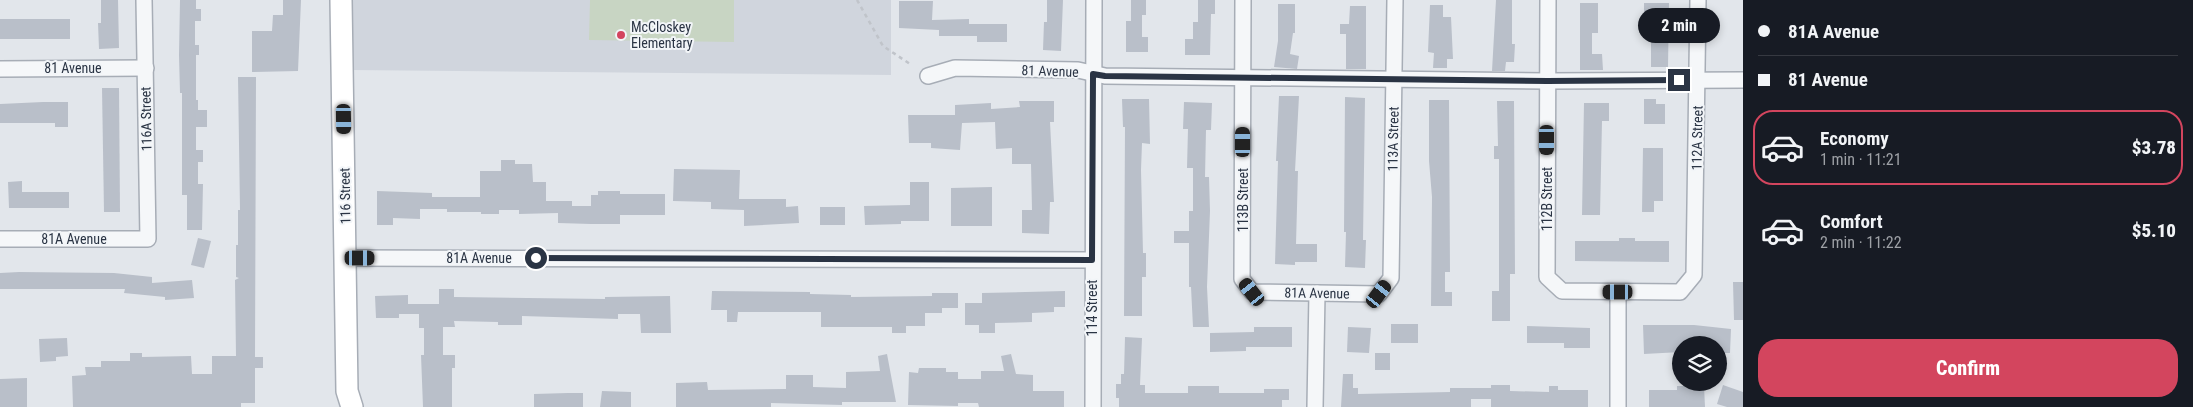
<!DOCTYPE html>
<meta charset="utf-8">
<style>
body{margin:0;font-family:"Roboto Condensed",sans-serif;background:#20242c;color:#f1f3f6;height:100vh;display:flex;flex-direction:column;font-size:19px;white-space:nowrap}
*{box-sizing:border-box;margin:0}
p{font-size:16px;color:#9ea1a6}
.icon{flex:none;width:28px;height:28px;fill:none;stroke:currentColor;stroke-width:2;stroke-linecap:round;stroke-linejoin:round}
.map{position:relative;flex:1;overflow:hidden}
.side{display:flex;flex-direction:column;background:#171b24;width:450px}
.side>*{flex:none}
.banner{display:grid;align-content:center;height:110px;padding:0 15px;background:#171b24}
.tools{position:absolute;left:1672px;top:336px;display:grid;gap:10px}
.tools a{display:grid;place-items:center;width:55px;height:55px;border-radius:50%;background:#171b24;box-shadow:0 2px 8px #0003;font-size:25px}
.end{position:absolute;width:22px;height:22px;margin:-11px;border:6px solid #2a3444;background:#fff;box-shadow:0 0 0 2px #fff}
.from{border-radius:50%}
.bubble{position:absolute;height:35px;border-radius:18px;background:#171b24;box-shadow:0 2px 8px #0003;font-size:16px;font-weight:800;line-height:35px;text-align:center}
.car{position:absolute;width:15px;height:30px;margin:-15px -8px;border-radius:6px;box-shadow:0 0 4px 1px #0007;background:linear-gradient(#222 24%,#8ab4d8 0 40%,#222 0 76%,#8ab4d8 0 86%,#222 0)}
.banner b{display:flex;align-items:center;gap:18px;height:48px;font-size:19px}
.banner b+b{border-top:1px solid #363941}
.banner i{width:12px;height:12px;background:#f1f3f6}
ul{padding:0;list-style:none}
li{display:flex;align-items:center;gap:15px;height:75px;margin:0 10px 8px;padding:0 5px;border:2px solid transparent;border-radius:20px}
li div{flex:1}
li b{display:block;font-size:19px}
li em{font-style:normal;font-weight:800}
li.current{border-color:#d3455e}
li>.icon{width:45px;height:45px;stroke-width:1.5}
.cta{display:flex;gap:10px;margin-top:auto;padding:10px 15px}
.cta a{flex:1;height:58px;border-radius:20px;background:#d3455e;color:#fff;font-size:20px;font-weight:800;line-height:58px;text-align:center}
main{display:flex;flex:1;min-height:0}
.map>svg:first-child{display:block}
</style>
<main>
<div class="map">
<svg width="1743" height="407" viewBox="0 0 1743 407">
<rect width="100%" height="100%" fill="#e2e6eb"/>
<polygon fill="#d0d5dd" points="352,0 891,0 891,75 351,70"/>
<polygon fill="#c8d5c3" points="590,0 734,0 734,42 589,40"/>
<g fill="#b9bfc9">
<polygon points="101,0 118,0 119,48 99,49 98,23 101,23"/>
<polygon points="180,0 196,0 196,9 201,9 201,21 195,21 195,45 199,45 199,55 196,55 196,100 198,100 198,110 207,110 207,127 196,127 196,150 203,150 203,162 198,162 198,184 203,184 202,230 187,230 187,195 182,195 182,93 180,93 179,55"/>
<polygon points="283,0 301,0 298,71 252,72 252,31 272,31 273,15 283,15"/>
<polygon points="1047,0 1063,0 1061,51 1043,50 1044,22 1047,22"/>
<polygon points="1131,0 1146,0 1146,15 1142,15 1142,37 1148,37 1148,52 1126,52 1126,21 1131,21"/>
<polygon points="1198,0 1215,0 1215,14 1211,14 1210,55 1185,55 1185,39 1193,39 1193,22 1198,22"/>
<polygon points="1496,0 1512,0 1512,44 1515,44 1514,62 1506,62 1505,71 1492,71"/>
<polygon points="899,1 933,1 932,20 969,19 969,24 1007,24 1007,42 977,42 977,36 939,36 939,30 899,28"/>
<polygon points="1580,3 1598,3 1598,33 1592,33 1592,54 1602,54 1603,70 1580,70"/>
<polygon points="1644,3 1669,3 1668,67 1651,67 1651,32 1644,32"/>
<polygon points="1278,4 1295,4 1295,33 1293,33 1290,54 1299,56 1297,69 1274,67 1278,41"/>
<polygon points="1430,5 1443,5 1443,17 1451,17 1453,59 1447,59 1447,68 1433,68 1434,53 1428,52"/>
<polygon points="1350,6 1366,6 1366,69 1346,69 1346,34 1340,34 1340,24 1349,24"/>
<rect x="0" y="19" width="70" height="20"/>
<polygon points="238,77 256,77 255,357 263,357 263,368 255,368 255,403 241,403 241,407 73,407 72,376 86,375 85,367 101,367 101,361 130,361 130,353 142,353 142,357 191,356 192,374 212,374 212,356 236,356 235,280 239,278 236,277 236,245 238,245 238,210 240,210"/>
<polygon points="102,88 119,88 120,212 104,212"/>
<polygon points="1279,96 1299,96 1295,171 1298,171 1296,244 1317,244 1317,262 1295,262 1295,265 1275,264 1278,161 1276,161"/>
<polygon points="1345,97 1365,98 1363,240 1366,240 1365,268 1345,267 1346,232 1344,232"/>
<polygon points="1122,99 1149,99 1150,144 1142,143 1141,170 1143,253 1146,253 1146,277 1142,277 1142,316 1124,316 1125,127 1123,127"/>
<polygon points="1644,99 1656,99 1656,104 1665,104 1665,124 1644,124"/>
<polygon points="1429,100 1449,100 1450,272 1445,272 1445,292 1452,292 1452,306 1431,306 1432,197 1429,161"/>
<polygon points="1019,101 1054,101 1054,122 1050,122 1054,202 1050,202 1049,234 1022,233 1022,210 1032,210 1031,164 1012,164 1012,148 996,149 995,122 962,123 960,150 931,148 931,143 909,143 908,115 955,115 955,105 991,103 991,109 1020,107"/>
<polygon points="1497,101 1514,101 1515,274 1510,274 1510,321 1492,321 1492,291 1499,291 1499,159 1494,159 1494,146 1498,146"/>
<polygon points="43,102 68,102 68,127 55,127 55,123 0,123 0,104"/>
<polygon points="1184,102 1212,103 1211,130 1206,130 1205,177 1209,177 1210,211 1207,287 1209,327 1193,327 1191,287 1189,287 1189,243 1174,243 1174,231 1189,231 1189,211 1193,211 1193,168 1187,168 1188,129 1183,129"/>
<polygon points="1584,103 1609,103 1609,121 1602,121 1600,215 1582,215"/>
<polygon points="1643,148 1663,148 1663,201 1654,201 1654,212 1642,212"/>
<polygon points="501,160 515,160 515,164 532,164 533,182 546,182 546,201 572,201 572,206 591,206 591,195 598,195 598,191 620,191 620,194 665,194 665,215 620,215 620,224 591,224 558,223 558,213 519,214 519,210 499,210 499,214 481,214 481,212 447,212 447,209 420,209 420,219 393,218 393,225 377,225 377,191 432,193 432,197 480,197 480,171 501,171"/>
<polygon points="674,169 740,170 739,199 786,199 786,207 798,206 799,223 744,226 744,210 711,209 711,202 673,201"/>
<polygon points="22,181 22,192 69,192 69,208 9,208 8,182"/>
<polygon points="910,182 929,182 929,221 901,221 901,224 865,225 864,206 910,205"/>
<polygon points="992,187 992,226 951,226 951,188"/>
<rect x="820" y="207" width="25" height="18"/>
<polygon points="198,238 211,241 204,268 191,265"/>
<polygon points="1619,238 1635,238 1635,241 1669,241 1669,262 1575,261 1575,241 1619,241"/>
<polygon points="19,272 114,273 152,277 152,283 192,280 194,298 165,300 165,297 124,293 125,289 0,289 0,273"/>
<polygon points="1733,282 1743,282 1743,320 1734,320"/>
<polygon points="439,289 454,289 454,297 605,299 605,297 670,296 671,333 641,333 640,314 618,314 618,319 522,316 522,325 498,325 498,322 454,321 455,327 443,327 443,355 455,355 455,368 452,368 452,407 423,407 421,355 424,355 424,328 419,328 419,314 399,314 399,318 376,318 375,296 408,295 408,304 439,304"/>
<polygon points="712,291 810,292 810,294 851,295 851,297 932,296 932,293 958,293 958,308 942,308 942,313 925,313 925,326 906,326 906,333 892,333 892,327 821,327 821,312 738,312 737,322 727,322 727,310 711,310"/>
<polygon points="1065,291 1065,307 1054,307 1054,312 1032,313 1032,322 995,323 995,333 979,333 979,325 965,325 965,303 982,303 982,293"/>
<rect x="1391" y="324" width="27" height="19"/>
<polygon points="1643,325 1694,325 1731,329 1730,353 1719,353 1719,345 1681,345 1681,352 1644,354"/>
<polygon points="1527,326 1590,328 1590,348 1564,348 1564,343 1527,343"/>
<polygon points="1254,327 1292,327 1292,347 1246,347 1246,351 1210,352 1210,333 1254,332"/>
<polygon points="1348,327 1371,328 1369,353 1347,352"/>
<polygon points="1125,337 1142,338 1140,385 1145,385 1145,393 1188,393 1188,386 1219,386 1219,393 1264,393 1264,389 1289,389 1289,400 1282,400 1282,407 1119,407 1119,398 1116,398 1116,384 1121,384 1121,374 1124,374"/>
<polygon points="67,338 68,356 56,357 56,361 40,362 39,339"/>
<rect x="1375" y="353" width="15" height="17"/>
<polygon points="887,354 896,402 842,402 842,405 771,403 771,407 676,407 676,383 707,382 708,390 786,389 786,375 813,375 813,387 846,388 846,372 880,371 878,356"/>
<polygon points="1011,354 1016,374 1033,375 1033,391 1064,391 1064,407 979,407 978,403 958,403 958,406 908,405 909,372 918,373 919,368 946,368 946,372 958,372 958,379 981,379 981,371 1004,371 1001,356"/>
<polygon points="1343,374 1353,374 1353,388 1358,388 1358,394 1450,392 1450,388 1491,388 1491,385 1510,385 1510,391 1549,392 1549,386 1558,386 1558,390 1588,390 1588,407 1491,407 1491,399 1471,399 1471,407 1341,407"/>
<polygon points="27,378 27,407 0,407 0,379"/>
<polygon points="1723,385 1743,392 1743,407 1727,407 1717,404"/>
<polygon points="1677,386 1704,386 1705,407 1649,407 1649,390 1677,390"/>
<polygon points="602,391 631,392 631,407 600,407"/>
<polygon points="568,393 583,393 583,407 534,407 534,394"/>
</g>
<g fill="none" stroke-linecap="round" stroke-linejoin="round">
<defs>
<g id="street">
<polyline points="1243,0 1242,279 1252,292 1379,294 1391,278 1395,0"/>
<polyline points="1548,0 1547,277 1562,291 1680,292 1694,275 1698,0"/>
<polyline points="0,69 146,68"/>
<polyline points="928,76 955,68 1078,70 1105,76 1547,81 1743,80"/>
<polyline points="0,239 148,239 144,0"/>
<polyline points="346,258 1092,260"/>
<polyline points="1093,407 1094,0"/>
<polyline points="1315,407 1317,293"/>
<polyline points="1618,407 1618,292"/>
</g>
<polyline id="secondary" points="341,0 347,391 352,407"/>
</defs>
<use href="#street" stroke="#a7adb6" stroke-width="18"/>
<use href="#secondary" stroke="#a7adb6" stroke-width="24"/>
<polyline stroke="#c0c4ca" stroke-width="2.5" stroke-dasharray="4 4" stroke-linecap="butt" points="857,0 883,46 910,64"/>
<use href="#street" stroke="#f5f7f9" stroke-width="15"/>
<use href="#secondary" stroke="#fff" stroke-width="21"/>
</g>
<g fill="none" stroke-linecap="round" stroke-linejoin="round">
<polyline stroke="#2a3444" stroke-width="6" points="536,258 1092,260 1093,74 1105,76 1547,81 1679,80"/>
</g>
<circle fill="#d3455e" stroke="#f2f5f8" stroke-width="2" cx="621" cy="35" r="5"/>
<g text-anchor="middle" dominant-baseline="central" stroke-width="4" stroke-linejoin="round" paint-order="stroke">
<g font-size="14" fill="#2a3444" stroke="#f2f5f8" text-anchor="start">
<text x="631" y="27">McCloskey<tspan x="631" dy="16">Elementary</tspan></text>
</g>
<g font-size="14" fill="#2a3444" stroke="#f2f5f8">
<text x="73" y="68">81 Avenue</text>
<text transform="translate(1050 71) rotate(2)">81 Avenue</text>
<text transform="translate(146 119) rotate(-91)">116A Street</text>
<text transform="translate(1697 138) rotate(-89)">112A Street</text>
<text transform="translate(1393 139) rotate(-89)">113A Street</text>
<text transform="translate(345 196) rotate(-91)">116 Street</text>
<text transform="translate(1547 199) rotate(-90)">112B Street</text>
<text transform="translate(1243 200) rotate(-90)">113B Street</text>
<text x="74" y="239">81A Avenue</text>
<text x="479" y="258">81A Avenue</text>
<text transform="translate(1317 293) rotate(1)">81A Avenue</text>
<text transform="translate(1092 308) rotate(-90)">114 Street</text>
</g>
</g>
</svg>
<div class="tools">
<a><svg class="icon" aria-label="layers" viewBox="0 0 24 24"><path d="M12 4l9 5-9 5-9-5zM3 14l9 5 9-5"/></svg></a>
</div>
<i class="end from" style="left:536px;top:258px"></i>
<i class="end" style="left:1679px;top:80px"></i>
<div class="bubble" style="left:1638px;top:8px;width:82px">2 min</div>
<i class="car" style="left:344px;top:119px;rotate:179deg"></i>
<i class="car" style="left:1547px;top:140px;rotate:180deg"></i>
<i class="car" style="left:1243px;top:142px;rotate:0deg"></i>
<i class="car" style="left:360px;top:258px;rotate:90deg"></i>
<i class="car" style="left:1252px;top:292px;rotate:322deg"></i>
<i class="car" style="left:1618px;top:292px;rotate:270deg"></i>
<i class="car" style="left:1379px;top:294px;rotate:37deg"></i>
</div>
<section class="side">
<div class="banner">
<b><i class="from"></i>81A Avenue</b>
<b><i></i>81 Avenue</b>
</div>
<ul>
<li class="current"><svg class="icon" aria-label="car" viewBox="0 0 24 24"><path d="M5 17H2v-5l4-1 3-4h7l3 4 3 1v5h-3M9 17h6M6 11h13"/><circle cx="7" cy="17" r="2"/><circle cx="17" cy="17" r="2"/></svg><div><b>Economy</b><p>1 min · 11:21</p></div><em>$3.78</em></li>
<li><svg class="icon" aria-label="car" viewBox="0 0 24 24"><path d="M5 17H2v-5l4-1 3-4h7l3 4 3 1v5h-3M9 17h6M6 11h13"/><circle cx="7" cy="17" r="2"/><circle cx="17" cy="17" r="2"/></svg><div><b>Comfort</b><p>2 min · 11:22</p></div><em>$5.10</em></li>
</ul>
<div class="cta"><a>Confirm</a></div>
</section>
</main>
